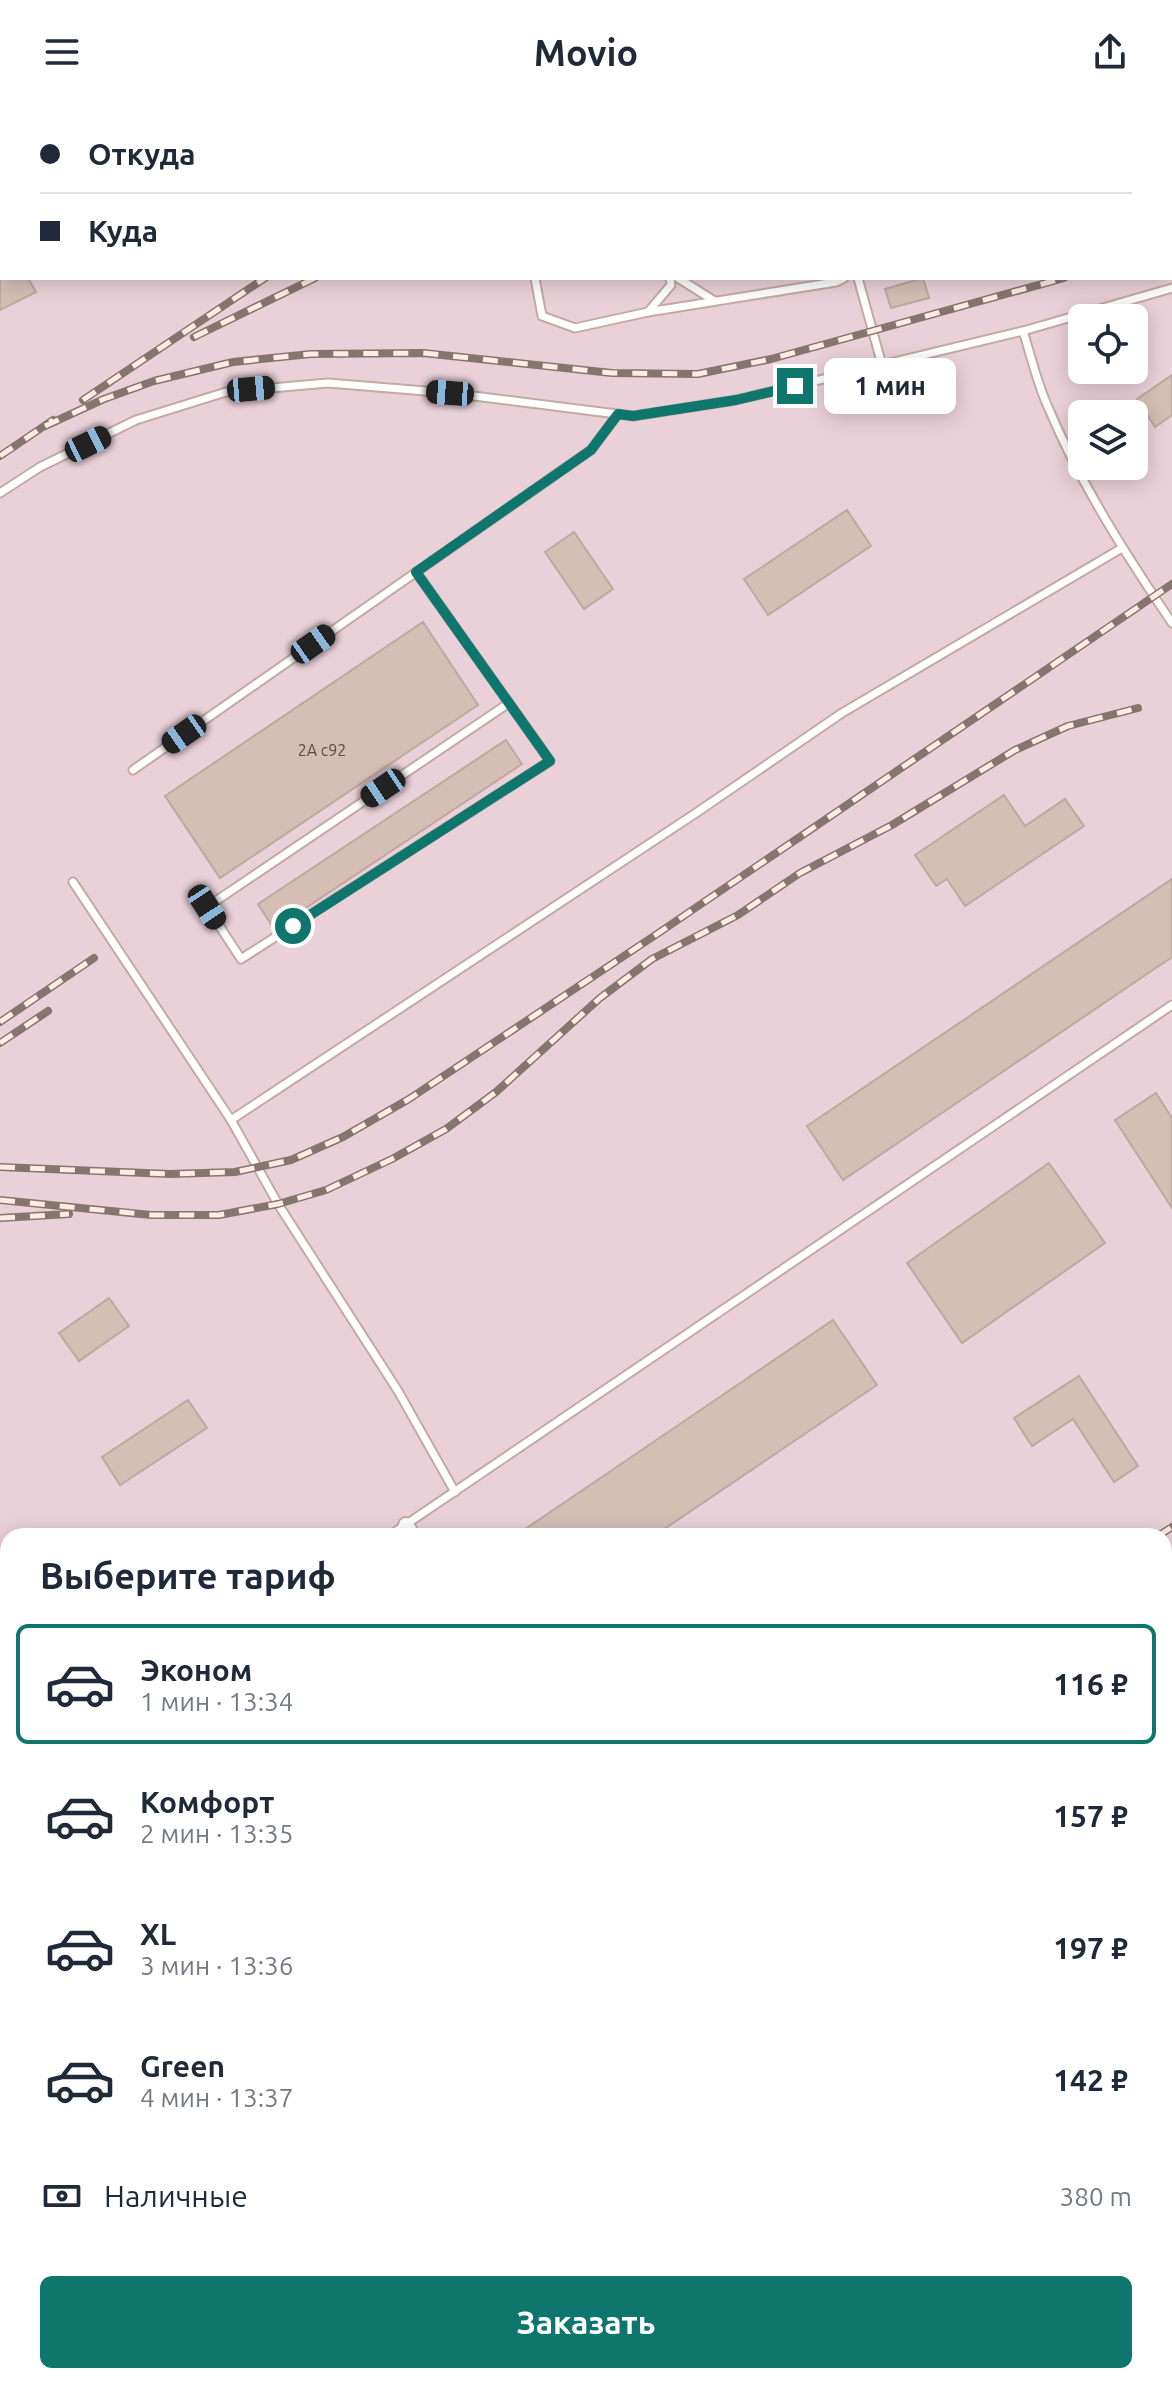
<!DOCTYPE html>
<html lang="ru">
<meta charset="utf-8">
<style>
body{margin:0;font-family:Ubuntu,sans-serif;background:#f6f6f7;color:#1f2937;height:100vh;display:flex;flex-direction:column;font-size:30px;white-space:nowrap}
*{box-sizing:border-box;margin:0}
p{font-size:26px;color:#747a83}
.icon{flex:none;width:44px;height:44px;fill:none;stroke:currentColor;stroke-width:2;stroke-linecap:round;stroke-linejoin:round}
.map{position:relative;flex:1;overflow:hidden}
.panel{position:absolute;left:0px;top:1424px;width:1172px;height:856px;display:flex;flex-direction:column;background:#fff;border-radius:24px 24px 0 0;box-shadow:0 4px 20px #0003}
.panel>*{flex:none}
.guide{position:absolute;left:0px;top:0px;width:1172px;height:176px;box-shadow:0 4px 20px #0003;display:grid;align-content:center;height:176px;padding:0 40px;background:#fff}
.controls{position:absolute;left:1068px;top:200px;display:grid;gap:16px}
.controls a{display:grid;place-items:center;width:80px;height:80px;border-radius:12px;background:#fff;box-shadow:0 4px 20px #0003;font-size:40px}
.end{position:absolute;width:36px;height:36px;margin:-18px;border:10px solid #0f766e;background:#fff;box-shadow:0 0 0 4px #fff}
.from{border-radius:50%}
.bubble{position:absolute;height:56px;border-radius:12px;background:#fff;box-shadow:0 4px 20px #0003;font-size:26px;font-weight:600;line-height:56px;text-align:center}
.car{position:absolute;width:24px;height:48px;margin:-24px -12px;border-radius:10px;box-shadow:0 0 6px 2px #0007;background:linear-gradient(#222 24%,#8ab4d8 0 40%,#222 0 76%,#8ab4d8 0 86%,#222 0)}
.guide b{display:flex;align-items:center;gap:28px;height:76px;font-size:30px}
.guide b+b{border-top:2px solid #e0e1e3}
.guide i{width:20px;height:20px;background:#1f2937}
ul{padding:0;list-style:none}
li{display:flex;align-items:center;gap:24px;height:120px;margin:0 16px 12px;padding:0 24px;border:4px solid transparent;border-radius:12px}
li div{flex:1}
li b{display:block;font-size:30px}
li em{font-style:normal;font-weight:600}
li.on{border-color:#0f766e}
li>.icon{width:72px;height:72px;stroke-width:1.5}
h2{padding:0 40px;font-size:36px;line-height:96px}
.pay{display:flex;align-items:center;gap:20px;height:88px;padding:0 40px;font-size:30px}
.pay p{margin-inline-start:auto}
.cta{display:flex;gap:16px;margin-top:auto;padding:16px 40px}
.cta a{flex:1;height:92px;border-radius:12px;background:#0f766e;color:#fff;font-size:32px;font-weight:600;line-height:92px;text-align:center}
header{display:flex;justify-content:space-between;align-items:center;height:104px;padding:0 40px;background:#fff;font-size:36px;font-weight:600}
.map>svg:first-child{display:block}
</style>
<header><svg class="icon" aria-label="menu" viewBox="0 0 24 24"><path d="M4 6h16M4 12h16M4 18h16"/></svg>Movio<svg class="icon" aria-label="share" viewBox="0 0 24 24"><path d="M12 15V3M7 8l5-5 5 5M5 13v7h14v-7"/></svg></header>
<div class="map">
<svg width="1172" height="2280" viewBox="0 0 1172 2280">
<rect width="100%" height="100%" fill="#f5dcd3"/>
<path fill="#ead1d9" fill-rule="evenodd" d="M 0,0 L 1172,0 L 1172,2280 L 983,2280 L 978,2272 L 1164,2272 L 1164,1432 L 8,1432 L 8,2047 L 0,2051 ZM 2,2 L 1170,2 L 1170,174 L 2,174 ZM 1082,214 L 1134,214 L 1134,266 L 1082,266 ZM 1082,310 L 1134,310 L 1134,362 L 1082,362 Z"/>
<g fill="#d6beb5" stroke="#bfa89f" stroke-width="2">
<polygon points="0,174 28,174 36,188 0,206"/>
<polygon points="923,174 929,194 891,204 885,185"/>
<polygon points="1172,271 1172,311 1155,323 1137,295"/>
<polygon points="847,406 871,442 768,511 744,475"/>
<polygon points="574,428 613,485 584,505 545,448"/>
<polygon points="423,518 478,601 220,774 165,692"/>
<polygon points="506,636 522,660 274,825 258,800"/>
<polygon points="1004,691 1025,722 1065,695 1084,722 965,802 947,775 936,782 915,751"/>
<polygon points="1172,775 1172,853 843,1076 807,1022"/>
<polygon points="1156,989 1172,1014 1172,1104 1115,1016"/>
<polygon points="1049,1059 1105,1139 962,1239 907,1159"/>
<polygon points="109,1194 129,1222 79,1257 59,1229"/>
<polygon points="833,1216 877,1281 654,1432 515,1432"/>
<polygon points="1079,1272 1138,1362 1114,1378 1073,1315 1032,1342 1014,1314"/>
<polygon points="188,1296 207,1324 120,1381 102,1353"/>
</g>
<g fill="none" stroke-linecap="round" stroke-linejoin="round">
<defs>
<g id="lane">
<polyline points="535,174 542,212 575,224 648,208 671,181 670,174"/>
<polyline points="678,174 713,196"/>
<polyline points="858,174 882,261"/>
<polyline points="648,208 836,178 844,174"/>
<path d="M 1023,227 C 1031,252 1037,279 1048,303 C 1080,379 1126,451 1172,519"/>
<polyline points="0,389 40,363 136,316 226,288 328,279 450,289 633,312 736,296 1023,227 1172,184"/>
<polyline points="416,468 509,599 207,803 241,855 550,657 509,599"/>
<polyline points="133,666 591,346 618,310"/>
<polyline points="73,778 231,1016 278,1100 398,1287 455,1388"/>
<polyline points="231,1016 696,709 842,609 1122,444"/>
<polyline points="389,1432 1172,901"/>
<polyline points="0,1651 8,1654"/>
<polyline points="178,2272 179,2280"/>
<polyline points="668,2272 673,2280"/>
</g>
<g id="street">
<polyline points="406,1421 413,1432"/>
<polyline points="1164,1635 1172,1630"/>
<polyline points="981,2272 986,2280"/>
</g>
</defs>
<use href="#lane" stroke="#c3aba3" stroke-width="11"/>
<use href="#street" stroke="#c3aba3" stroke-width="18"/>
<use href="#lane" stroke="#fff" stroke-width="7"/>
<use href="#street" stroke="#fff" stroke-width="14"/>
<defs>
<g id="rail">
<polyline points="521,2 524,0"/>
<polyline points="538,2 542,0"/>
<polyline points="860,2 865,0"/>
<polyline points="1170,145 1172,145"/>
<polyline points="194,233 315,174"/>
<polyline points="83,296 265,174"/>
<polyline points="45,322 104,295 154,277 233,258 311,250 423,249 612,269 698,270 771,255 1064,174"/>
<polyline points="0,352 53,316"/>
<polyline points="0,918 94,854"/>
<polyline points="0,939 48,907"/>
<polyline points="0,1063 170,1070 235,1068 291,1056 343,1033 409,995 657,830 1172,480"/>
<polyline points="0,1096 151,1111 219,1111 278,1100 326,1086 392,1055 446,1025 496,988 600,894 652,855 738,811 800,769 892,721 1015,646 1068,622 1138,604"/>
<polyline points="0,1114 69,1110"/>
<polyline points="1158,1432 1172,1423"/>
<polyline points="0,1731 8,1735"/>
<polyline points="0,2269 18,2280"/>
<polyline points="615,2272 622,2280"/>
<polyline points="805,2272 810,2280"/>
</g>
</defs>
<use href="#rail" stroke="#85756f" stroke-width="8"/>
<use href="#rail" stroke="#ffebe3" stroke-width="5" stroke-dasharray="15" stroke-linecap="butt"/>
</g>
<g fill="none" stroke-linecap="round" stroke-linejoin="round">
<polyline stroke="#0f766e" stroke-width="10" points="293,822 550,657 416,468 591,346 618,310 633,312 736,296 795,282"/>
</g>
<g text-anchor="middle" dominant-baseline="central" stroke-width="7" stroke-linejoin="round" paint-order="stroke">
<g font-size="16" fill="#5a4c48">
<text x="322" y="646">2А с92</text>
</g>
</g>
</svg>
<div class="controls">
<a><svg class="icon" aria-label="locate" viewBox="0 0 24 24"><circle cx="12" cy="12" r="6"/><path d="M12 2v4M12 18v4M2 12h4M18 12h4"/></svg></a>
<a><svg class="icon" aria-label="layers" viewBox="0 0 24 24"><path d="M12 4l9 5-9 5-9-5zM3 14l9 5 9-5"/></svg></a>
</div>
<i class="end from" style="left:293px;top:822px"></i>
<i class="end" style="left:795px;top:282px"></i>
<div class="bubble" style="left:824px;top:254px;width:132px">1 мин</div>
<i class="car" style="left:251px;top:285px;rotate:85deg"></i>
<i class="car" style="left:450px;top:289px;rotate:274deg"></i>
<i class="car" style="left:88px;top:340px;rotate:64deg"></i>
<i class="car" style="left:313px;top:540px;rotate:55deg"></i>
<i class="car" style="left:184px;top:630px;rotate:235deg"></i>
<i class="car" style="left:383px;top:684px;rotate:236deg"></i>
<i class="car" style="left:207px;top:803px;rotate:147deg"></i>
<div class="guide">
<b><i class="from"></i>Откуда</b>
<b><i></i>Куда</b>
</div>
<section class="panel">
<h2>Выберите тариф</h2>
<ul>
<li class="on"><svg class="icon" aria-label="car" viewBox="0 0 24 24"><path d="M5 17H2v-5l4-1 3-4h7l3 4 3 1v5h-3M9 17h6M6 11h13"/><circle cx="7" cy="17" r="2"/><circle cx="17" cy="17" r="2"/></svg><div><b>Эконом</b><p>1 мин · 13:34</p></div><em>116 ₽</em></li>
<li><svg class="icon" aria-label="car" viewBox="0 0 24 24"><path d="M5 17H2v-5l4-1 3-4h7l3 4 3 1v5h-3M9 17h6M6 11h13"/><circle cx="7" cy="17" r="2"/><circle cx="17" cy="17" r="2"/></svg><div><b>Комфорт</b><p>2 мин · 13:35</p></div><em>157 ₽</em></li>
<li><svg class="icon" aria-label="car" viewBox="0 0 24 24"><path d="M5 17H2v-5l4-1 3-4h7l3 4 3 1v5h-3M9 17h6M6 11h13"/><circle cx="7" cy="17" r="2"/><circle cx="17" cy="17" r="2"/></svg><div><b>XL</b><p>3 мин · 13:36</p></div><em>197 ₽</em></li>
<li><svg class="icon" aria-label="car" viewBox="0 0 24 24"><path d="M5 17H2v-5l4-1 3-4h7l3 4 3 1v5h-3M9 17h6M6 11h13"/><circle cx="7" cy="17" r="2"/><circle cx="17" cy="17" r="2"/></svg><div><b>Green</b><p>4 мин · 13:37</p></div><em>142 ₽</em></li>
</ul>
<div class="pay"><svg class="icon" aria-label="cash" viewBox="0 0 24 24"><path d="M3 7h18v10H3z"/><circle cx="12" cy="12" r="2"/></svg>Наличные<p>380 m</p></div>
<div class="cta"><a>Заказать</a></div>
</section>
</div>
